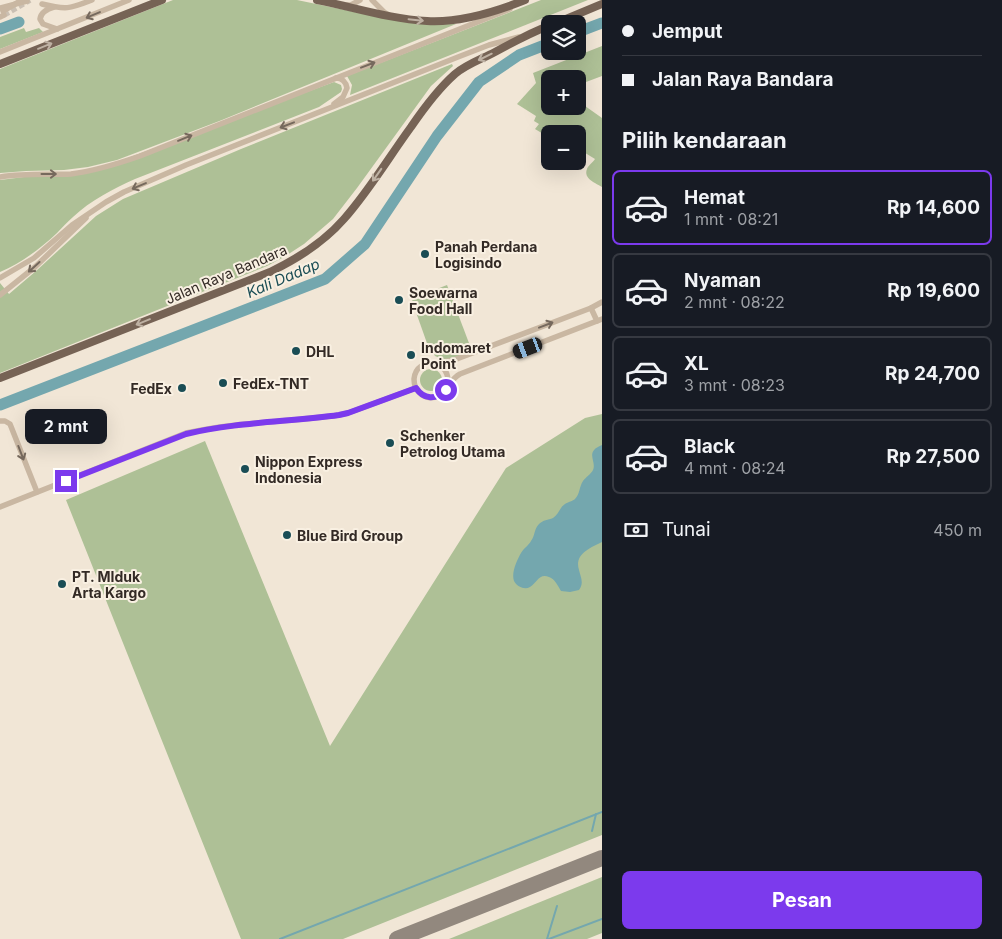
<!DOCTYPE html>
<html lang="id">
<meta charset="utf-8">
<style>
body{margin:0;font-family:Inter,sans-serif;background:#20242c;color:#f1f3f6;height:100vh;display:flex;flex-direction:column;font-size:19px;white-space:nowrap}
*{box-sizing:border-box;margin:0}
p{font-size:16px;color:#9ea1a6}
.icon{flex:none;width:28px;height:28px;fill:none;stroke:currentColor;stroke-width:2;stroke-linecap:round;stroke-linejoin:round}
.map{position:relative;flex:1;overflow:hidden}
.panel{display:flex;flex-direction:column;background:#171b24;width:400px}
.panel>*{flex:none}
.guide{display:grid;align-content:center;height:110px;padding:0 20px;background:#171b24}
.controls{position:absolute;left:541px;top:15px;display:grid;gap:10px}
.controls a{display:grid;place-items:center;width:45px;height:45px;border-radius:8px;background:#171b24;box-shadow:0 5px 20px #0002;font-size:25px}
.end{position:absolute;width:22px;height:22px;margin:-11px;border:6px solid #7c3aed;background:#fff;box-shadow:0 0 0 2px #fff}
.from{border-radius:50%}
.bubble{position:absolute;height:35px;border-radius:8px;background:#171b24;box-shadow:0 5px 20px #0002;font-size:16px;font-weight:700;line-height:35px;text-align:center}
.car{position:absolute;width:15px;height:30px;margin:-15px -8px;border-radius:6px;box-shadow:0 0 4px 1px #0007;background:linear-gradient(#222 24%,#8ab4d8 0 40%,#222 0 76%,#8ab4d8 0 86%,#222 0)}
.guide b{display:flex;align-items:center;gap:18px;height:48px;font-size:19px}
.guide b+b{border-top:1px solid #363941}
.guide i{width:12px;height:12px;background:#f1f3f6}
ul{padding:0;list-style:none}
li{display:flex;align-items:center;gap:15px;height:75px;margin:0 10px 8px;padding:0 10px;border:2px solid #363941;border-radius:8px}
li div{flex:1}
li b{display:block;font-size:19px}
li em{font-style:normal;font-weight:700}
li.selected{border-color:#7c3aed}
li>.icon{width:45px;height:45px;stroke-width:1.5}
h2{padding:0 20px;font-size:22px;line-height:60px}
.pay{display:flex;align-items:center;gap:12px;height:55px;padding:0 20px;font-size:19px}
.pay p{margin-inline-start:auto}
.action{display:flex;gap:10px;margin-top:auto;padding:10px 20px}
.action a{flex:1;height:58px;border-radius:8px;background:#7c3aed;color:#fff;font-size:20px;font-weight:700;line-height:58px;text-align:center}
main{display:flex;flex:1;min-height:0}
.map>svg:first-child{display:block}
</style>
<main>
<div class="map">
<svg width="602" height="939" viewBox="0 0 602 939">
<rect width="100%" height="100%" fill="#f1e6d6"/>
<g fill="#aec096">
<polygon points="173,0 297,0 374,16 438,24 456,24 222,120 117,160 88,167 64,170 26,171 0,173 0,69"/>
<polygon points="541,0 588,0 350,95 352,85 347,76"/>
<polygon points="24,28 26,32 39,28 43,32 0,49 0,37"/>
<path d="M 602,46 L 602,76 L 578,85 L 578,79 L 550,79 L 550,106 L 578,106 L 578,101 L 602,118 L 602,187 C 596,183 583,179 587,169 C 588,166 593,162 595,159 L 582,151 L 578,155 L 578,134 L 550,134 L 550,138 L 535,129 L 539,124 L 534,121 L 536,116 L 517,104 L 536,83 L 533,73 Z"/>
<polygon points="452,64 453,66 431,86 357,188 333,219 304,244 284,257 267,266 0,373 0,283 9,294 36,271 96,216 123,199 241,149"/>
<path d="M 334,82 L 341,85 L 342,89 L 341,92 L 319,107 L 135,179 C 113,189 91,200 73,217 C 67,222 62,228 57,233 C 40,249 21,263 0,272 L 0,180 L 24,177 L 84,174 Z"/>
<polygon points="447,285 472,351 449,360 444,360 435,356 428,346 412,301 414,298"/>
<circle cx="431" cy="380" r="11"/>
<polygon points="602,414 602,835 343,939 241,939 66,500 205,441 330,746 506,468 585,418"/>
<polygon points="602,877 602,933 587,939 449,939"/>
</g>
<path fill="#74a7ae" d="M 602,445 L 602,542 C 590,548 574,554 579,570 C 581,578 584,583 579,590 L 570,592 L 561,591 C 558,586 555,579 549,577 C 539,573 537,583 530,587 C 525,590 517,587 514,581 C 511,573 517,560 521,553 C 524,548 529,545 531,541 C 535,536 534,529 539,524 C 543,520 548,520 553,518 C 559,514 560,507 565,504 C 568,502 573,501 575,499 C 580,494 579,487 583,481 C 586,477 591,474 593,470 C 597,461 584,452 602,445 Z"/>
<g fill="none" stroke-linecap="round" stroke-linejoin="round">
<g stroke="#74a7ae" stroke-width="2">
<polyline points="592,831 596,814"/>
<polyline points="280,939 602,812"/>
<polyline points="547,939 557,906"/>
<polyline points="549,939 602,919"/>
</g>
<g stroke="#74a7ae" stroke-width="11">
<polyline points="0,29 19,22"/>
<polyline points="578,32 602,23"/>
<polyline points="0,405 325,279 365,244 437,136 479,82 519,55 550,43"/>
</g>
<polyline stroke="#92887e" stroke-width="16" points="397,939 602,858"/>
<polyline stroke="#cbc0b3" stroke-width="5.5" stroke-dasharray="5.5 3" stroke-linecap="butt" points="4,15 30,0"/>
<g stroke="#c9b7a2" stroke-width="5.5">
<polyline points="372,0 384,12 389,15"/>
<path d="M 42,4 C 66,10 69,9 92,0"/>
<polyline points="347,5 351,5 360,0"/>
<path d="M 54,7 C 47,9 41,12 40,19 L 43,24 L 57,29"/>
<polyline points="0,8 27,1"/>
<polyline points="0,17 4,15"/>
<polyline points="0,52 129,0"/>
<path d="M 334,104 L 343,97 L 347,88 C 346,82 342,78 336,78"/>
<path d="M 0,177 C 24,173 47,175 71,174 C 95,171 117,164 140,156 L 510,9"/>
<polyline points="0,278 34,258 72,225 106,202 124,192 186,165 458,57 489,45 519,37"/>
<polyline points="0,295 35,267 86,218"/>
<polyline points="591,308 597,321"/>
<polyline points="436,363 454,360 591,308 602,302"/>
<path d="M 447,387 C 454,359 416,355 414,379 C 414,384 416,390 420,393 C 425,398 432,399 438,396 C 448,391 450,379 460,374 L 602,319"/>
<polyline points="0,421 5,421 10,424 37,492"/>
<path d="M 0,507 L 186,433 C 236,422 288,422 339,415 L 348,413 L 416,388"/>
</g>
<g stroke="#766355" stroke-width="8">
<path d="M 317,0 C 353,7 390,19 427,21 C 460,23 495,12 525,0"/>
<polyline points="554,24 602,4"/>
<polyline points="0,64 162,0"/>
<path d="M 0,378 L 270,272 C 297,259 324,242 344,219 C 369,191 389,157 411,127 C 424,108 438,89 455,74 C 467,64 482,59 495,52 C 513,42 531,33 550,25"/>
</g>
<polyline stroke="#c9b7a2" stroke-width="5.5" points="3,11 22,0"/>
</g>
<defs><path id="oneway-shaft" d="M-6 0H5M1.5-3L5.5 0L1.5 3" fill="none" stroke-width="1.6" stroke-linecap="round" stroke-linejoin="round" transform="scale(1.25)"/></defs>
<g stroke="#76695d">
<use href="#oneway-shaft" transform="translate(93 15) rotate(157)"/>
<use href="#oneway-shaft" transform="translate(368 65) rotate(-21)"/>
<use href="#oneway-shaft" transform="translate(287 125) rotate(159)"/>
<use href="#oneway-shaft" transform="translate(185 138) rotate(-22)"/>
<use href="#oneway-shaft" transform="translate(49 174)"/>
<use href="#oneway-shaft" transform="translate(139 186) rotate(157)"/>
<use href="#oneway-shaft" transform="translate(34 267) rotate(138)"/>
<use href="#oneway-shaft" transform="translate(546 325) rotate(-21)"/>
<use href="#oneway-shaft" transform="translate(21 453) rotate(69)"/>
</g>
<g stroke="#beb1a3">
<use href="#oneway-shaft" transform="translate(416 20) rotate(6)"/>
<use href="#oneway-shaft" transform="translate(45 46) rotate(-22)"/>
<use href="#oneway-shaft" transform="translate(485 57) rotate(154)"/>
<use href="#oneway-shaft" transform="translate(377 175) rotate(125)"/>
<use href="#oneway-shaft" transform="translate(143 322) rotate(158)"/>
</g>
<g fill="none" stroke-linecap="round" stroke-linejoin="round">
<path stroke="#7c3aed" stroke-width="6" d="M 66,481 L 186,434 C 236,422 288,422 339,415 L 348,413 L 416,388 C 424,400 436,400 446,390"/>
</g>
<g fill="#1a4d55" stroke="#f9f0e2" stroke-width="2">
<circle cx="425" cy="254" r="5"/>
<circle cx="399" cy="300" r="5"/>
<circle cx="296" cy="351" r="5"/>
<circle cx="411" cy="355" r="5"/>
<circle cx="223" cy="383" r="5"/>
<circle cx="182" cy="388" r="5"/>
<circle cx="390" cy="443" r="5"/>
<circle cx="245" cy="469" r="5"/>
<circle cx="287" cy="535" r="5"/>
<circle cx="62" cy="584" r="5"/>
</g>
<g text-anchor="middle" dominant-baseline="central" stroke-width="4" stroke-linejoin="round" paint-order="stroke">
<g font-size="14" font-weight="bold" fill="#332a25" stroke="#f9f0e2" text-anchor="start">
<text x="435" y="246">Panah Perdana<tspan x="435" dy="16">Logisindo</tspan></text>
<text x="409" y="292">Soewarna<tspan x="409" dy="16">Food Hall</tspan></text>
<text x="421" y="347">Indomaret<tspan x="421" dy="16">Point</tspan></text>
<text x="306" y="351">DHL</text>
<text x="233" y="383">FedEx-TNT</text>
<text x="172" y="388" text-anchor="end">FedEx</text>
<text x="400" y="435">Schenker<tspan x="400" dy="16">Petrolog Utama</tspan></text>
<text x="255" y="461">Nippon Express<tspan x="255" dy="16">Indonesia</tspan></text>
<text x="297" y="535">Blue Bird Group</text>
<text x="72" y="576">PT. MIduk<tspan x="72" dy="16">Arta Kargo</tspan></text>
</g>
<g font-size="14" fill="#332a25" stroke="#f9f0e2">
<text transform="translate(226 274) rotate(-23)">Jalan Raya Bandara</text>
</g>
<g font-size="15" font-style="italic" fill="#1a4d55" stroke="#f9f0e2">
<text transform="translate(283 278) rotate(-23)">Kali Dadap</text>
</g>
</g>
</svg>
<div class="controls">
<a><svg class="icon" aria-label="layers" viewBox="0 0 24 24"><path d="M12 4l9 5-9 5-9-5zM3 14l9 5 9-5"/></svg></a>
<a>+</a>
<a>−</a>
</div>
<i class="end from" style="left:446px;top:390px"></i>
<i class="end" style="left:66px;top:481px"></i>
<div class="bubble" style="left:25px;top:409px;width:82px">2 mnt</div>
<i class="car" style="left:528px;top:348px;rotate:249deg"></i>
</div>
<section class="panel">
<div class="guide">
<b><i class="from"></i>Jemput</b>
<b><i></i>Jalan Raya Bandara</b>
</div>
<h2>Pilih kendaraan</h2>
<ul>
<li class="selected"><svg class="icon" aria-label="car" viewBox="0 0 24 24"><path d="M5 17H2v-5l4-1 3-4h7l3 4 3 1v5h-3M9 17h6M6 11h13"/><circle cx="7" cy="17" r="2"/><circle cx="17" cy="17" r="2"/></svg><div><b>Hemat</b><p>1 mnt · 08:21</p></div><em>Rp 14,600</em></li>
<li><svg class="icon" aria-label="car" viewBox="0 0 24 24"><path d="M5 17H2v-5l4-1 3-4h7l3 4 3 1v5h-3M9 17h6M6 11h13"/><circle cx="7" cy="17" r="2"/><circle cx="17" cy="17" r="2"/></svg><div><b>Nyaman</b><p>2 mnt · 08:22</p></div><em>Rp 19,600</em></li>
<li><svg class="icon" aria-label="car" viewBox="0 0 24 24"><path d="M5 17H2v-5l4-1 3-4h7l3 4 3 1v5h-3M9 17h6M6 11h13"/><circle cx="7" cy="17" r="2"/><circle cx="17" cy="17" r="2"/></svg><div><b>XL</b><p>3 mnt · 08:23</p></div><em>Rp 24,700</em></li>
<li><svg class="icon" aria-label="car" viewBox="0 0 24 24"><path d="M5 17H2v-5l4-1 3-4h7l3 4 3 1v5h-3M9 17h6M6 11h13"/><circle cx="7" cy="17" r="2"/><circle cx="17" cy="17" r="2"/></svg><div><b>Black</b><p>4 mnt · 08:24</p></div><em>Rp 27,500</em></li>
</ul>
<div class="pay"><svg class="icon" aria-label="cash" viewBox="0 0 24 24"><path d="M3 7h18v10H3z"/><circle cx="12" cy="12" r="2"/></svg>Tunai<p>450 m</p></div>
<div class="action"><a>Pesan</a></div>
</section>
</main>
